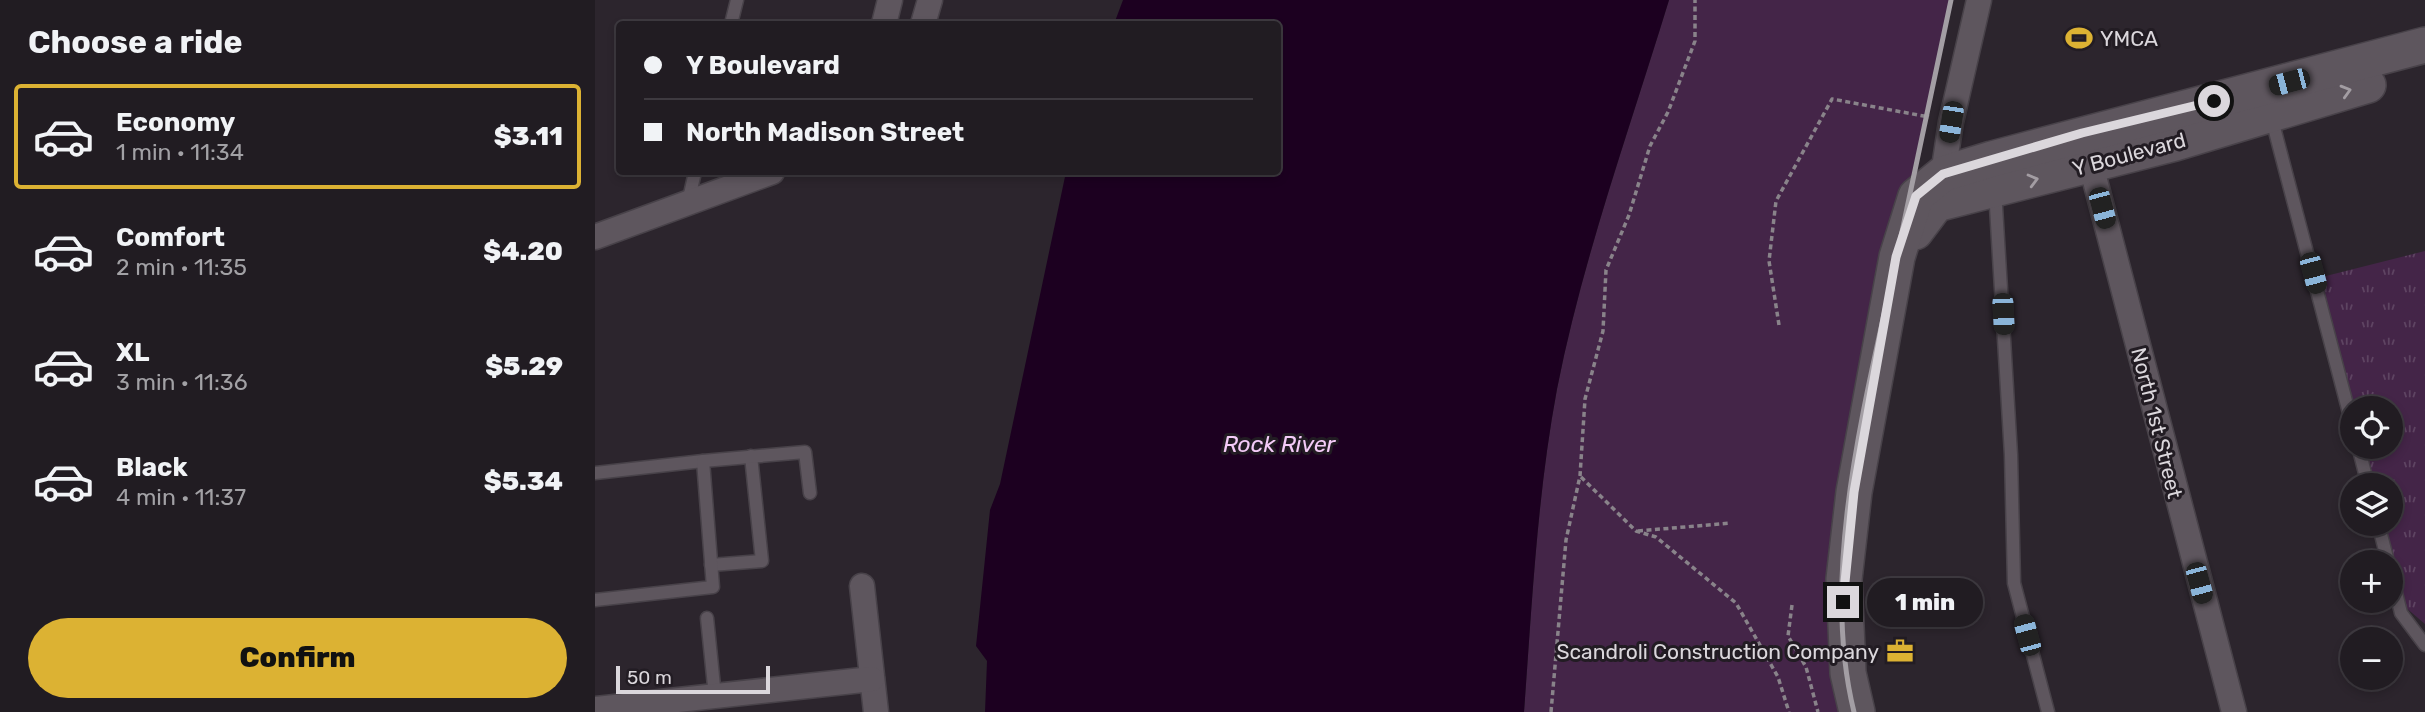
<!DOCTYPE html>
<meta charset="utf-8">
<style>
body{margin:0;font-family:Rubik,sans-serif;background:#29252a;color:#f1f3f6;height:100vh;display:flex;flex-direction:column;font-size:26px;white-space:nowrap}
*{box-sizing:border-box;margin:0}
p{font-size:23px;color:#a2a1a5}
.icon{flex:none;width:38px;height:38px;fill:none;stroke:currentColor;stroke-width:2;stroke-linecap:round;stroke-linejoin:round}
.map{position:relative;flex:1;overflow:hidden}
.details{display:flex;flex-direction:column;background:#211c22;width:595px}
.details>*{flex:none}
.guide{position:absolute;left:21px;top:21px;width:665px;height:154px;border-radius:7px;box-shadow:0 4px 10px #0003,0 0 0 2px #3e3a40;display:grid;align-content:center;height:154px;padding:0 28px;background:#211c22}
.tools{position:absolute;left:1745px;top:396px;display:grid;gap:14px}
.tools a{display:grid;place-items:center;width:63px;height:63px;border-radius:50%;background:#211c22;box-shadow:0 4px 10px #0003,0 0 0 2px #3e3a40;font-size:35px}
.scale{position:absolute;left:21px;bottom:18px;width:154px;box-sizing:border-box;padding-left:7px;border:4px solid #dbd7dc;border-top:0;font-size:19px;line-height:24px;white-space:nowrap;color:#dbd7dc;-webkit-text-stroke:5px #221c23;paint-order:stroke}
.end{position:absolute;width:32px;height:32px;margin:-16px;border:9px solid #dbd7dc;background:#111;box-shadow:0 0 0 4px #111}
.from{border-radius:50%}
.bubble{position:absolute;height:49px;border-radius:24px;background:#211c22;box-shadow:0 4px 10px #0003,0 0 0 2px #3e3a40;font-size:23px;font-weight:800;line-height:49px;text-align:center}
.car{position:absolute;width:21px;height:42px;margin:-21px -10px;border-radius:9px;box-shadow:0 0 5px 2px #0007;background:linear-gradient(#222 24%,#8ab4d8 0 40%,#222 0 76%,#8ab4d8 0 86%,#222 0)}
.guide b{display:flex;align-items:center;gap:24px;height:66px;font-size:26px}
.guide b+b{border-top:2px solid #3e3a40}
.guide i{width:18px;height:18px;background:#f1f3f6}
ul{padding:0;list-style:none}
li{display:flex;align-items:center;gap:21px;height:105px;margin:0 14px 10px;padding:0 14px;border:4px solid transparent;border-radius:7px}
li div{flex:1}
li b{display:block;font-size:26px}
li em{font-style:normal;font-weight:800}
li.current{border-color:#dcb233}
li>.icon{width:63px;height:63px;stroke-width:1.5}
h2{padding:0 28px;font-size:32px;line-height:84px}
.cta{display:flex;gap:14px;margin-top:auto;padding:14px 28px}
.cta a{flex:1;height:80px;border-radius:42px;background:#dcb233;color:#111;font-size:28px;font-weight:800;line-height:80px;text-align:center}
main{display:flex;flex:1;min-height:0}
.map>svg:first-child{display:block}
</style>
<main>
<section class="details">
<h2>Choose a ride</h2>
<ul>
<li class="current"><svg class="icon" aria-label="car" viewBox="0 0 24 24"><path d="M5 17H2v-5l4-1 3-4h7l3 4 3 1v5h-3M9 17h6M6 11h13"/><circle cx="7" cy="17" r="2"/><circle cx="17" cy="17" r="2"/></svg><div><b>Economy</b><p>1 min · 11:34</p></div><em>$3.11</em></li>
<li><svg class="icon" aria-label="car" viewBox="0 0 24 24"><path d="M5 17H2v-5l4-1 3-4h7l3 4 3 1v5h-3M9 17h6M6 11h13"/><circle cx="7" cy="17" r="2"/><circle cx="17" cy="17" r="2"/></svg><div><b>Comfort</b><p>2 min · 11:35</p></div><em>$4.20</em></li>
<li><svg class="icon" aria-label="car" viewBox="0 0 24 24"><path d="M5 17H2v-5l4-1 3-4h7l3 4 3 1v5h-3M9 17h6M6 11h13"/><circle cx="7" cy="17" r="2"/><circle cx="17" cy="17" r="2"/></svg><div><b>XL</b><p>3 min · 11:36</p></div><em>$5.29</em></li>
<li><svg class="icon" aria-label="car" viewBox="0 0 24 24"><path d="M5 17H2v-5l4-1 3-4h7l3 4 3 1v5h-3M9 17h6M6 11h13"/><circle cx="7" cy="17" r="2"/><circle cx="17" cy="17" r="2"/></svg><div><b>Black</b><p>4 min · 11:37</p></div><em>$5.34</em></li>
</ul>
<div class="cta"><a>Confirm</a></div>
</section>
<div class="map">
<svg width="1830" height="712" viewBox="0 0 1830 712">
<defs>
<pattern id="grass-tufts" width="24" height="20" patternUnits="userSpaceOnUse" patternTransform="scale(1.75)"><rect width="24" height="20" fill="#442548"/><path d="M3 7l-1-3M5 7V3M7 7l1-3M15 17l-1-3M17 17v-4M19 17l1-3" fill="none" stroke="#5e4462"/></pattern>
</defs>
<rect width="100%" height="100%" fill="#2c252d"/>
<polygon fill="url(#grass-tufts)" points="1830,251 1830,624 1809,606 1787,523 1796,523 1796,485 1777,485 1767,446 1796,446 1796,408 1757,408 1723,278"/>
<path fill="#442548" d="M 1074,0 L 1356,0 L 1318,168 L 1245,579 L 1259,712 L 929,712 C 937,604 942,496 962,389 C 988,257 1035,128 1074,0 Z"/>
<path fill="#1c0020" d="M 528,0 L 1074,0 C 1035,128 988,257 962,389 C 942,496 937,604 929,712 L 390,712 L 392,661 L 381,646 L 395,510 L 405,484 L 471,172 L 682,172 L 682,24 L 519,24 Z"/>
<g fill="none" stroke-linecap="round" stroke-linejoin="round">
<defs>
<g id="lane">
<polyline points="136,24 142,0"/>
<polyline points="1676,116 1757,424"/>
<polyline points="1400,190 1416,455 1419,583 1453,712"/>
<polyline points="93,203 100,172"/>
<polyline points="1763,446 1773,485"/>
<polyline points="0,473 108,461"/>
<polyline points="1783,523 1793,562"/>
<polyline points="116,565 167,561 156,456"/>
<polyline points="1796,573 1806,613 1830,645"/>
<polyline points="0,600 118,587 108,461 210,452 215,493"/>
<polyline points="112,618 120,696"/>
</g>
<g id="street">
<polyline points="289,24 295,0"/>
<polyline points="328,24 335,0"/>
<polyline points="1492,150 1639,712"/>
<polyline points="1348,174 1356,122 1384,0"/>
<polyline points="0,237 177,172"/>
<polyline points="267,586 281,712"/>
<polyline points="0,709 277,679"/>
</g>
<g id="secondary">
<polyline points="1320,232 1341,204 1580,143 1773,85"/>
<polyline points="1262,712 1253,673 1249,579 1259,492 1302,257 1321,196 1348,174 1397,159 1830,45"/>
</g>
</defs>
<use href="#lane" stroke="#484249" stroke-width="15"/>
<use href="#street" stroke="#484249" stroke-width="27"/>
<use href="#secondary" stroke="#484249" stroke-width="38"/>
<g stroke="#89838a" stroke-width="3.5" stroke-dasharray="5 3.5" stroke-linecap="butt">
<polyline points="1184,325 1174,261 1181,201 1237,99 1334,117"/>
<polyline points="986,477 1041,531 1061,537 1141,603 1183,677 1194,712"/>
<polyline points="1043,531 1136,523"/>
<polyline points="1197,605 1193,636 1211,667 1223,712"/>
<polyline points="956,712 971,540 985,476 990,399 1008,331 1011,270 1034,215 1055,146 1073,112 1100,41 1100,0"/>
</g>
<use href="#lane" stroke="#5e565e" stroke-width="12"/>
<use href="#street" stroke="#5e565e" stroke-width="24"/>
<use href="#secondary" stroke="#5e565e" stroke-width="35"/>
<path stroke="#a39ea4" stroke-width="5" d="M 1259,712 C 1224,571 1271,400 1301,260 C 1319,174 1337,87 1356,0"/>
</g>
<defs><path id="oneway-chevron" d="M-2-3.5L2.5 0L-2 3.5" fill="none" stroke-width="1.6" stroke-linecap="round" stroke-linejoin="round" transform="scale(1.75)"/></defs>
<g stroke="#a39da3">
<use href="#oneway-chevron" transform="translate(1751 91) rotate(-16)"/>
<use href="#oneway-chevron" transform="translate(1438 180) rotate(-15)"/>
</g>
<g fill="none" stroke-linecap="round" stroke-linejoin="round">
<polyline stroke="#dbd7dc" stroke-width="9" points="1248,602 1259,492 1301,257 1321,196 1348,174 1487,133 1619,101"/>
</g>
<defs>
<symbol id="stadium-bare" viewBox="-9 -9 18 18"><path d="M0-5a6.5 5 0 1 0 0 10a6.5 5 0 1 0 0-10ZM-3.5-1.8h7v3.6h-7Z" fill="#dcb233" stroke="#221c23" stroke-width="2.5" paint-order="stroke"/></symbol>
<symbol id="office-bare" viewBox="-9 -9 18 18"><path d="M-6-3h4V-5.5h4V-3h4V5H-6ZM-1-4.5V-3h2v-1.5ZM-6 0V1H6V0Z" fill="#dcb233" stroke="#221c23" stroke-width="2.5" paint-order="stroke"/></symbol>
</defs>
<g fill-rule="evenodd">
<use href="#stadium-bare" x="1465" y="19" width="38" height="38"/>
<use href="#office-bare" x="1286" y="632" width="38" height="38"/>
</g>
<g text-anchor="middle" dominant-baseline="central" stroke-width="6" stroke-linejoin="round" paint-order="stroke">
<g font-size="21" fill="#dbd7dc" stroke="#221c23" text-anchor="start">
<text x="1505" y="38">YMCA</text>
<text x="1284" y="651" text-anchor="end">Scandroli Construction Company</text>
</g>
<g font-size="21" fill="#dbd7dc" stroke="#221c23">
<text transform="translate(1534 154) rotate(-15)">Y Boulevard</text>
<text transform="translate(1562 423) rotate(76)">North 1st Street</text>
</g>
<g font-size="23" font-style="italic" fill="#f4cbf8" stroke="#221c23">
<text x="684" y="444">Rock River</text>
</g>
</g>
</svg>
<div class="tools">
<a><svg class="icon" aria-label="locate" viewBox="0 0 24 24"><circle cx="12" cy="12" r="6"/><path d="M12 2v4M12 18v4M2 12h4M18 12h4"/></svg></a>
<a><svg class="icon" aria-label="layers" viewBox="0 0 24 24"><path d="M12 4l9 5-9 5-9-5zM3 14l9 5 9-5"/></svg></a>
<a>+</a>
<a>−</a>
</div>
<div class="scale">50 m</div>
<i class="end from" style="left:1619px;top:101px"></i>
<i class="end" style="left:1248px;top:602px"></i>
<div class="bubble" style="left:1272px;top:578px;width:116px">1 min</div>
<i class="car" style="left:1694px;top:82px;rotate:255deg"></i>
<i class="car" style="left:1356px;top:122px;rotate:189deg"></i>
<i class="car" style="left:1507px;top:208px;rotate:165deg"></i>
<i class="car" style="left:1718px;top:273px;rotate:165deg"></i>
<i class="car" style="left:1408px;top:314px;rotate:177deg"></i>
<i class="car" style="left:1604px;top:583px;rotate:165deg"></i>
<i class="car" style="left:1432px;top:635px;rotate:345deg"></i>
<div class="guide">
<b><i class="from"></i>Y Boulevard</b>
<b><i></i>North Madison Street</b>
</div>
</div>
</main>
